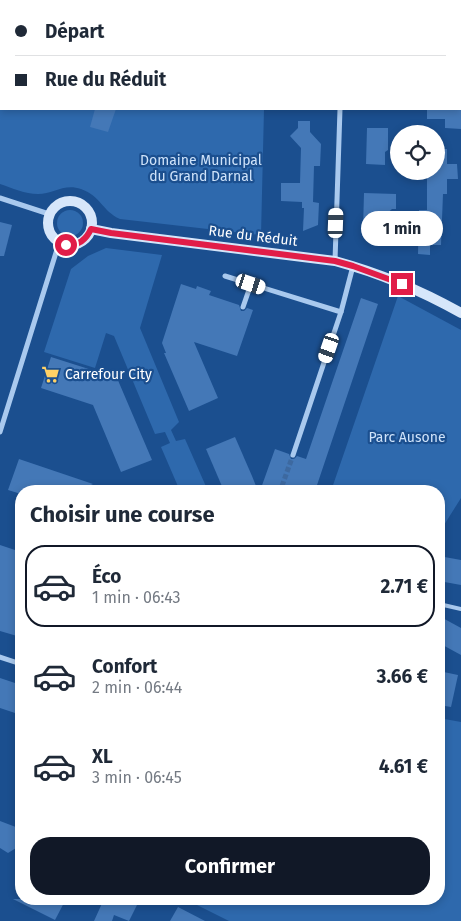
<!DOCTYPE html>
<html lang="fr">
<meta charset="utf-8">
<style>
body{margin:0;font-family:"Fira Sans",sans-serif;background:#f2f2f3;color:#1f2937;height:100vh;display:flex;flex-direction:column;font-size:19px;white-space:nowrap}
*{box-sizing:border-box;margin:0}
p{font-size:16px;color:#747a83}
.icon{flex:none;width:28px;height:28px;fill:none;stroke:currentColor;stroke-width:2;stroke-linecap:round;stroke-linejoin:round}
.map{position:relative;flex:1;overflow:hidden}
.side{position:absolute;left:15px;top:485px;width:430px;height:420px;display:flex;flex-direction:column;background:#fff;border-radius:20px;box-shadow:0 2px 8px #0003}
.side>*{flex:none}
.guide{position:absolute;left:0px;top:0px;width:461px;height:110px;box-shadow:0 2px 8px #0003;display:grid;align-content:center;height:110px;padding:0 15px;background:#fff}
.controls{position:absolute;left:390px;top:125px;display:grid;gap:10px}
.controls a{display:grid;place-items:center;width:55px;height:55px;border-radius:50%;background:#fff;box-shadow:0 2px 8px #0003;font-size:25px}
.end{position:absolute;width:22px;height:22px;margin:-11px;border:6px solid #e11d48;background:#fff;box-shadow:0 0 0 2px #fff}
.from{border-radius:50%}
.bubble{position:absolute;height:35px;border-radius:18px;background:#fff;box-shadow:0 2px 8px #0003;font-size:16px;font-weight:700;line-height:35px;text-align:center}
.car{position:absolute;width:15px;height:30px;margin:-15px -8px;border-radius:6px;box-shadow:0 0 4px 1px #0007;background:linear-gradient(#fff 24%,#345 0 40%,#fff 0 76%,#345 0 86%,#fff 0)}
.guide b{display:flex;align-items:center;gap:18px;height:48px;font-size:19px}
.guide b+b{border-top:1px solid #e0e1e3}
.guide i{width:12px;height:12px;background:#1f2937}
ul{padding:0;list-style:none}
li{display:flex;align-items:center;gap:15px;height:82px;margin:0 10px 8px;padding:0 5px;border:2px solid transparent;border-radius:20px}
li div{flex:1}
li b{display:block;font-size:19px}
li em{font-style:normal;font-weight:700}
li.current{border-color:#111827}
li>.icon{width:45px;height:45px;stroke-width:1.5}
h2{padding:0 15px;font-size:22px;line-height:60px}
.button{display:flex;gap:10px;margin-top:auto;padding:10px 15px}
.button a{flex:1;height:58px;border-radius:20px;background:#111827;color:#fff;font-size:20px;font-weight:700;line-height:58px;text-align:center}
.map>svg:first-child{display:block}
</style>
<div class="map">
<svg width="461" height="921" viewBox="0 0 461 921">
<rect width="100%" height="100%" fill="#1b4f8f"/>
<g fill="#2e69ad">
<path d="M 0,0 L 267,0 L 1,1 L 1,109 L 264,109 L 261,235 L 120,219 C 102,211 101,196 81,189 C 64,183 53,194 38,194 C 25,194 12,188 0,184 Z"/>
<circle cx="70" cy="223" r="13"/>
<polygon points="106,248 162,255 140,328 179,422 171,430 176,441 185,439 208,491 180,491 161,447 170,443 165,432 155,434 114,336 106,333 95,368 44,352 71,269 88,256"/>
<polygon points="398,296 461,330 461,498 439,533 439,491 331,491"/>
<polygon points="439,718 461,722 461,921 229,921 193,903 194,899 439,899"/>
</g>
<g fill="#4478b7">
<polygon points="95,109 116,109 108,132 90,127"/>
<polygon points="427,109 461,109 461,129 445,128 445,119 427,119"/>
<polygon points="298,121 310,121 310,132 321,144 320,166 314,166 313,202 319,203 318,225 303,231 304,208 302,208 302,202 281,201 281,183 300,183 301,148 290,136 298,128"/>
<polygon points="367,128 388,128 388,150 385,152 385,165 366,164"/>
<polygon points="436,149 447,149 447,164 457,164 458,179 447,179 447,194 443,194 441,245 430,245 430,255 418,254 419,210 427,210 427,171 436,171"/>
<polygon points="364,193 396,194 396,209 392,209 378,221 377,229 363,229"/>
<polygon points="0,222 12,225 4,256 0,256"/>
<polygon points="181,284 196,289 197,286 211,291 209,295 239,305 241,311 244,311 247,308 253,310 237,356 194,342 218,398 189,411 164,353 166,353 162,343"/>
<polygon points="361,298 378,304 315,491 260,491 275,449 289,454 291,459 294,459 297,456 306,459"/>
<polygon points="51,357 117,378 152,460 121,472 93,405 41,388"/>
<polygon points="235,437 252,476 258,491 224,491 206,449"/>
<polygon points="19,459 93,484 91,485 103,489 102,491 21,491 21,494 8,490"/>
<polygon points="0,545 21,552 21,597 19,605 21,606 21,625 17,636 0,631"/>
<polygon points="439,556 461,560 461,585 439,581"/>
<polygon points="439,616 461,628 461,655 439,643"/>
<polygon points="439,671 458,675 451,707 439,705"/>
<polygon points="0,678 21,685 21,715 0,708"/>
<polygon points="0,821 21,829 21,845 8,853 0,848"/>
<polygon points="13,899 66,899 55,920"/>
<polygon points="104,899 140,899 129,921 114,915 112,921 94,921"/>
<polygon points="178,907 205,921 170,921"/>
</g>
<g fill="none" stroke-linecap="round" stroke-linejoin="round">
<polyline stroke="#3d69a0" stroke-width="5" stroke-dasharray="5 2.5" stroke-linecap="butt" points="282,486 293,455"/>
<polyline stroke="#a9c9ee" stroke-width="4" points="439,604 461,609"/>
<g stroke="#a9c9ee" stroke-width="5">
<polyline points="0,198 49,214"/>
<polyline points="335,261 340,109"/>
<polyline points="225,276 341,312"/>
<polyline points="243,307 251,284"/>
<polyline points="0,432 59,243"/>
<polyline points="293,455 341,312 353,266"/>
<polyline points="0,657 21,664"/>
</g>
<g stroke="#d6e6fa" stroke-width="10">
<circle cx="70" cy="223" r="22"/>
<path d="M 91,229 L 111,233 L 335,261 C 379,273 422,291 461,313"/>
</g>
</g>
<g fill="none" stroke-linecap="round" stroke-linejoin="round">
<path stroke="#e11d48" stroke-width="6" d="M 66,245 C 78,246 86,240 91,229 L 111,233 L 335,261 L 353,266 L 402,284"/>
</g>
<defs>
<symbol id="supermarket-bare" viewBox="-9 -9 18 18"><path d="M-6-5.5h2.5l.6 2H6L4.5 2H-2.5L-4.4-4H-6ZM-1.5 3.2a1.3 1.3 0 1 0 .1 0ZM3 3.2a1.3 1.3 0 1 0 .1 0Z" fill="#ffd166" stroke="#1b4f8f" stroke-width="2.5" paint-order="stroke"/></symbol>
</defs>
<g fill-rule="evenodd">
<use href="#supermarket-bare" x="38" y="362" width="25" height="25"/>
</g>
<g text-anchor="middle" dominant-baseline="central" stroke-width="4.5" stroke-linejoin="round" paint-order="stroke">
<g font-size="14" fill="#cfe3fa" stroke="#1b4f8f">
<text x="201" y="160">Domaine Municipal<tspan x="201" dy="16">du Grand Darnal</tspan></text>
<text x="407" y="437">Parc Ausone</text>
</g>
<g font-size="14" fill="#fff" stroke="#1b4f8f">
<text transform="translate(253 236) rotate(7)">Rue du Réduit</text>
</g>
<g font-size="14" fill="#fff" stroke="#1b4f8f" text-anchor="start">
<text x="65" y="374">Carrefour City</text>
</g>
</g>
</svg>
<div class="controls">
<a><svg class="icon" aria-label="locate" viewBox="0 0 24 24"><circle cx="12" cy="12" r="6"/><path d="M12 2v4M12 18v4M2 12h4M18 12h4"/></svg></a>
</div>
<i class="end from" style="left:66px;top:245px"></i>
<i class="end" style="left:402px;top:284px"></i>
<div class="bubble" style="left:361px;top:211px;width:82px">1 min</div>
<i class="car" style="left:336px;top:223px;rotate:2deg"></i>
<i class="car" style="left:251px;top:284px;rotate:108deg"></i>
<i class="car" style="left:329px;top:348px;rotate:199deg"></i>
<div class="guide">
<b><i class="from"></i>Départ</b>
<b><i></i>Rue du Réduit</b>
</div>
<section class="side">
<h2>Choisir une course</h2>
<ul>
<li class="current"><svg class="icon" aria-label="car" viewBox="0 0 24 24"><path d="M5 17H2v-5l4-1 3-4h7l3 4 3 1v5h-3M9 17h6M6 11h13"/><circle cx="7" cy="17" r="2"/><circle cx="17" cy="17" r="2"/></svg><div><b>Éco</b><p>1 min · 06:43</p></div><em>2.71 €</em></li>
<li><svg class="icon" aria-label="car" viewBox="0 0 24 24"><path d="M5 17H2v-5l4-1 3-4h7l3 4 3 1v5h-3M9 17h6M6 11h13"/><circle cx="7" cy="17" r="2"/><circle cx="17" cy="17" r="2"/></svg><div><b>Confort</b><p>2 min · 06:44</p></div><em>3.66 €</em></li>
<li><svg class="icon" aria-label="car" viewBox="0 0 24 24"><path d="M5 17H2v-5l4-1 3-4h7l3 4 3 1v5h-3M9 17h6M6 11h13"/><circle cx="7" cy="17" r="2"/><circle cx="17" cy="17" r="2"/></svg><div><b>XL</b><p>3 min · 06:45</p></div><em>4.61 €</em></li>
</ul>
<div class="button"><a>Confirmer</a></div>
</section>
</div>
